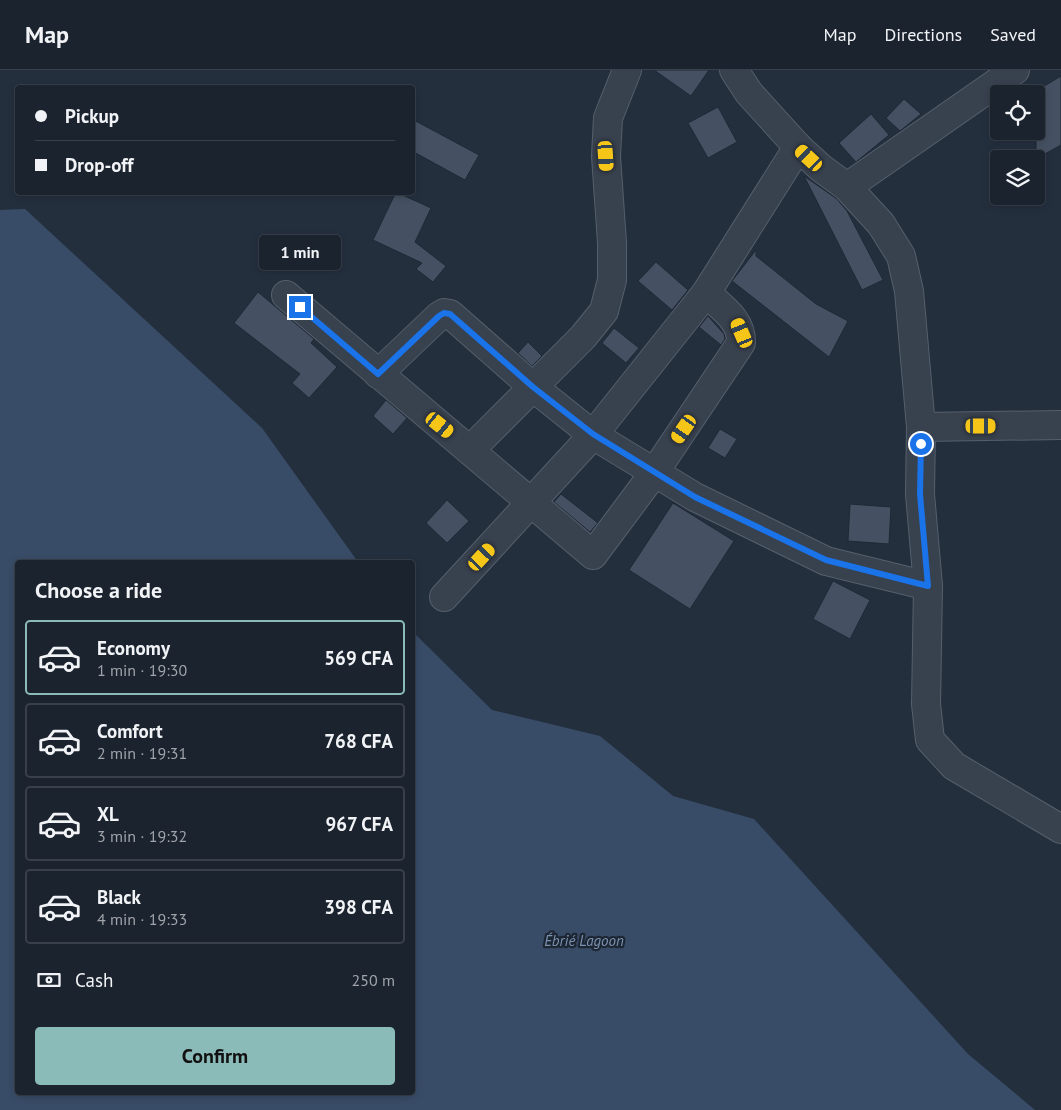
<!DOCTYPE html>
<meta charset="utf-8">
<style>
body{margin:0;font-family:"PT Sans",sans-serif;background:#282f3a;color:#f1f3f6;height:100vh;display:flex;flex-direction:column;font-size:19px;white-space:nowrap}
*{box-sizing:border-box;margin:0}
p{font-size:16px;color:#a0a4aa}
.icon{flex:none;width:28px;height:28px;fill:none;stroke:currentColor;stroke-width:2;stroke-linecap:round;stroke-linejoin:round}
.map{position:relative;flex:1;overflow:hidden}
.panel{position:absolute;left:15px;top:490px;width:400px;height:535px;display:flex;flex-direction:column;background:#1b232e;border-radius:5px;box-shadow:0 2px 8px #0003,0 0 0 1px #39404a}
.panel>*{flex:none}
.banner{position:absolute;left:15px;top:15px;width:400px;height:110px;border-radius:5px;box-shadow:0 2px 8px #0003,0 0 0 1px #39404a;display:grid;align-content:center;height:110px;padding:0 20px;background:#1b232e}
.tools{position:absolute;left:990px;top:15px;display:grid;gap:10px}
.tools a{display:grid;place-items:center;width:55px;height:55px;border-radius:5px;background:#1b232e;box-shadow:0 2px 8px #0003,0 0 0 1px #39404a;font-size:25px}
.end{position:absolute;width:22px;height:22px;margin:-11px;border:6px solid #1a73e8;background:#fff;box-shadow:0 0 0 2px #fff}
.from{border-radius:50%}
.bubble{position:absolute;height:35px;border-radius:5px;background:#1b232e;box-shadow:0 2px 8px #0003,0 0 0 1px #39404a;font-size:16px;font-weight:700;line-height:35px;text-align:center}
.car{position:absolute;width:15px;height:30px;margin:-15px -8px;border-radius:6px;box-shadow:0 0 4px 1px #0007;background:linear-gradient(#f5c518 24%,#345 0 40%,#f5c518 0 76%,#345 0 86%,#f5c518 0)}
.banner b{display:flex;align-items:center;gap:18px;height:48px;font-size:19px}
.banner b+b{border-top:1px solid #39404a}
.banner i{width:12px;height:12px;background:#f1f3f6}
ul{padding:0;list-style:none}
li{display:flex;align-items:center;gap:15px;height:75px;margin:0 10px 8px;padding:0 10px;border:2px solid #39404a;border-radius:5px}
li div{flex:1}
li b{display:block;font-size:19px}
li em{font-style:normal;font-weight:700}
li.current{border-color:#8bbbb9}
li>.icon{width:45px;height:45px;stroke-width:1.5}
h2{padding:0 20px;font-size:22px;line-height:60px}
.pay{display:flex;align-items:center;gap:12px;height:55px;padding:0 20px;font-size:19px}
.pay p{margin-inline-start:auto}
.button{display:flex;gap:10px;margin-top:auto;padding:10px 20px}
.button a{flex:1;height:58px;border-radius:5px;background:#8bbbb9;color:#111;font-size:20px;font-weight:700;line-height:58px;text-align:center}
header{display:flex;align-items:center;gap:30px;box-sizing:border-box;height:70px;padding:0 25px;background:#1b232e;border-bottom:1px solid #39404a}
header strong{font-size:24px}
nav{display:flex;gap:28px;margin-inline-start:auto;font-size:18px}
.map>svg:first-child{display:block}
</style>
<header>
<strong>Map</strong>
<nav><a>Map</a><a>Directions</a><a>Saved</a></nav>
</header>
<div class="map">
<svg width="1061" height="1040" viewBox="0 0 1061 1040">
<rect width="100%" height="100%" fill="#242f3e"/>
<polygon fill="#394c67" points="25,139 262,358 358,492 18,492 18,1022 412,1022 413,562 492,640 600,666 673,726 754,749 968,984 1035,1040 0,1040 0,140"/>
<g fill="#455162" stroke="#1f2835">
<polygon points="654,0 709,0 691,26"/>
<polygon points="1061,6 1061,75 1036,89 1036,21"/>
<polygon points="904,29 921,44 900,61 886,48"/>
<polygon points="718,37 737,72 708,88 688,53"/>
<polygon points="871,44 889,65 856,92 839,73"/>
<polygon points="412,49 479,85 465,110 412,81"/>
<polygon points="804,106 837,129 847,141 883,210 862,220"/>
<polygon points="396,122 431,138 415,172 446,196 433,212 416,199 422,193 373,170"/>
<polygon points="756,180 756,186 816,234 848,251 829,287 732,211"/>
<polygon points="656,192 688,220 672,240 638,211"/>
<polygon points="258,222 314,269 311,273 337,297 309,328 292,313 300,304 234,253"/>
<polygon points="708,246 724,264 725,269 721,275 699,257"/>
<polygon points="614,258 639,278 626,293 602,273"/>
<polygon points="528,272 542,286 532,296 518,283"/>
<polygon points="386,330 407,348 393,364 373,346"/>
<polygon points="720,359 737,369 725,388 708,378"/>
<polygon points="561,424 598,453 590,462 554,432"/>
<polygon points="447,430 469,451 447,473 426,453"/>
<polygon points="673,433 734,471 690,539 629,500"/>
<polygon points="850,434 891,437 889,474 848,471"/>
<polygon points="833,511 870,530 850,569 813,549"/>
</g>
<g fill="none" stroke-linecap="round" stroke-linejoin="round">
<defs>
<g id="minor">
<polyline points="734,0 749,23 798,77 821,98 847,117 881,154 901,186 909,221 921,357 920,424 928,516 926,634 930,670 954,696 1061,759"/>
<polyline points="847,117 1015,0"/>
<path d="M 286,225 L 593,485 L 654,403 L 741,273 C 742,250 722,238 706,223"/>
<polyline points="378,304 439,246 444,243 450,244 533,317 593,365 695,427 826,491 928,516"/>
<polyline points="921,357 1061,355"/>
<polyline points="470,380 583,267 604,241 612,210 612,173 606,86 608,48 627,0"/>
<polyline points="444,527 593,365 706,223 798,77"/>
</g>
</defs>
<use href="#minor" stroke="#565f6c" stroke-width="30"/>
<use href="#minor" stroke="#38414e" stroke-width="28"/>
</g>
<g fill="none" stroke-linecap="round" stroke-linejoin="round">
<polyline stroke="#1a73e8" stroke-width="6" points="300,237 378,304 439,246 444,243 450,244 533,317 593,364 695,427 826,490 928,516 920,424 921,374"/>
</g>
<g text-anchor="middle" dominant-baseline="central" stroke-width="4.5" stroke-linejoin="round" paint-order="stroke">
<g font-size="15" font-style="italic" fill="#7c92b1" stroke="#1d2633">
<text x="584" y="870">Ébrié Lagoon</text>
</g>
</g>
</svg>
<div class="tools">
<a><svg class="icon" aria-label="locate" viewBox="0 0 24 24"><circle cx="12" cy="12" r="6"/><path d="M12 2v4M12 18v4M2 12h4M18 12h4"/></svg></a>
<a><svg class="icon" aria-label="layers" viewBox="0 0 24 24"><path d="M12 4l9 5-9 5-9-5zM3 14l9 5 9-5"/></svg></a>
</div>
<i class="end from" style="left:921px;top:374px"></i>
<i class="end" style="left:300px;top:237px"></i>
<div class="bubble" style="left:259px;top:165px;width:82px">1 min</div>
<i class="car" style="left:606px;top:86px;rotate:176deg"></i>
<i class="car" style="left:809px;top:88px;rotate:313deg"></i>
<i class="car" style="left:742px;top:263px;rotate:337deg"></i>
<i class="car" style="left:440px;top:355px;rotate:129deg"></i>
<i class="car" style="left:981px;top:356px;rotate:90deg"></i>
<i class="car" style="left:684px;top:359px;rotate:215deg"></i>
<i class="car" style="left:482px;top:487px;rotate:43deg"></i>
<div class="banner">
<b><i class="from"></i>Pickup</b>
<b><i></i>Drop-off</b>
</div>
<section class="panel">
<h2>Choose a ride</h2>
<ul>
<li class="current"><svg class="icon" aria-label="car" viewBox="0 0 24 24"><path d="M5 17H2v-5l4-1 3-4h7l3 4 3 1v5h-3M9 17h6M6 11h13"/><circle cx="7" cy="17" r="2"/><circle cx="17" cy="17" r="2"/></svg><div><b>Economy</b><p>1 min · 19:30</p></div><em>569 CFA</em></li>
<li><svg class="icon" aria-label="car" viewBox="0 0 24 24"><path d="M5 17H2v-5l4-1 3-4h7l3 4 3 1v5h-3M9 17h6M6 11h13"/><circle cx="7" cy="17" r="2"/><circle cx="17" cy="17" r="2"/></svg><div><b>Comfort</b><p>2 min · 19:31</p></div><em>768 CFA</em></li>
<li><svg class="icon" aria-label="car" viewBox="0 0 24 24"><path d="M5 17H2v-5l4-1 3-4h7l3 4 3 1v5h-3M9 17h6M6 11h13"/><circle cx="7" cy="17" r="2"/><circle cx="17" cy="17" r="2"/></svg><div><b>XL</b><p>3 min · 19:32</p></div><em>967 CFA</em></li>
<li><svg class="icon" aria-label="car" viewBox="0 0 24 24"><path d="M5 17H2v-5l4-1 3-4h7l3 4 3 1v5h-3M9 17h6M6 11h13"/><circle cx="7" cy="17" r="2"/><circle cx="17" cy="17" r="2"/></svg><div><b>Black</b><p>4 min · 19:33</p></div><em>398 CFA</em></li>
</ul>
<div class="pay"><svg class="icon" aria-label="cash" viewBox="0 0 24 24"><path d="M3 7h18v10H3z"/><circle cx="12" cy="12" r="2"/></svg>Cash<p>250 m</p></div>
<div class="button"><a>Confirm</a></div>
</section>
</div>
